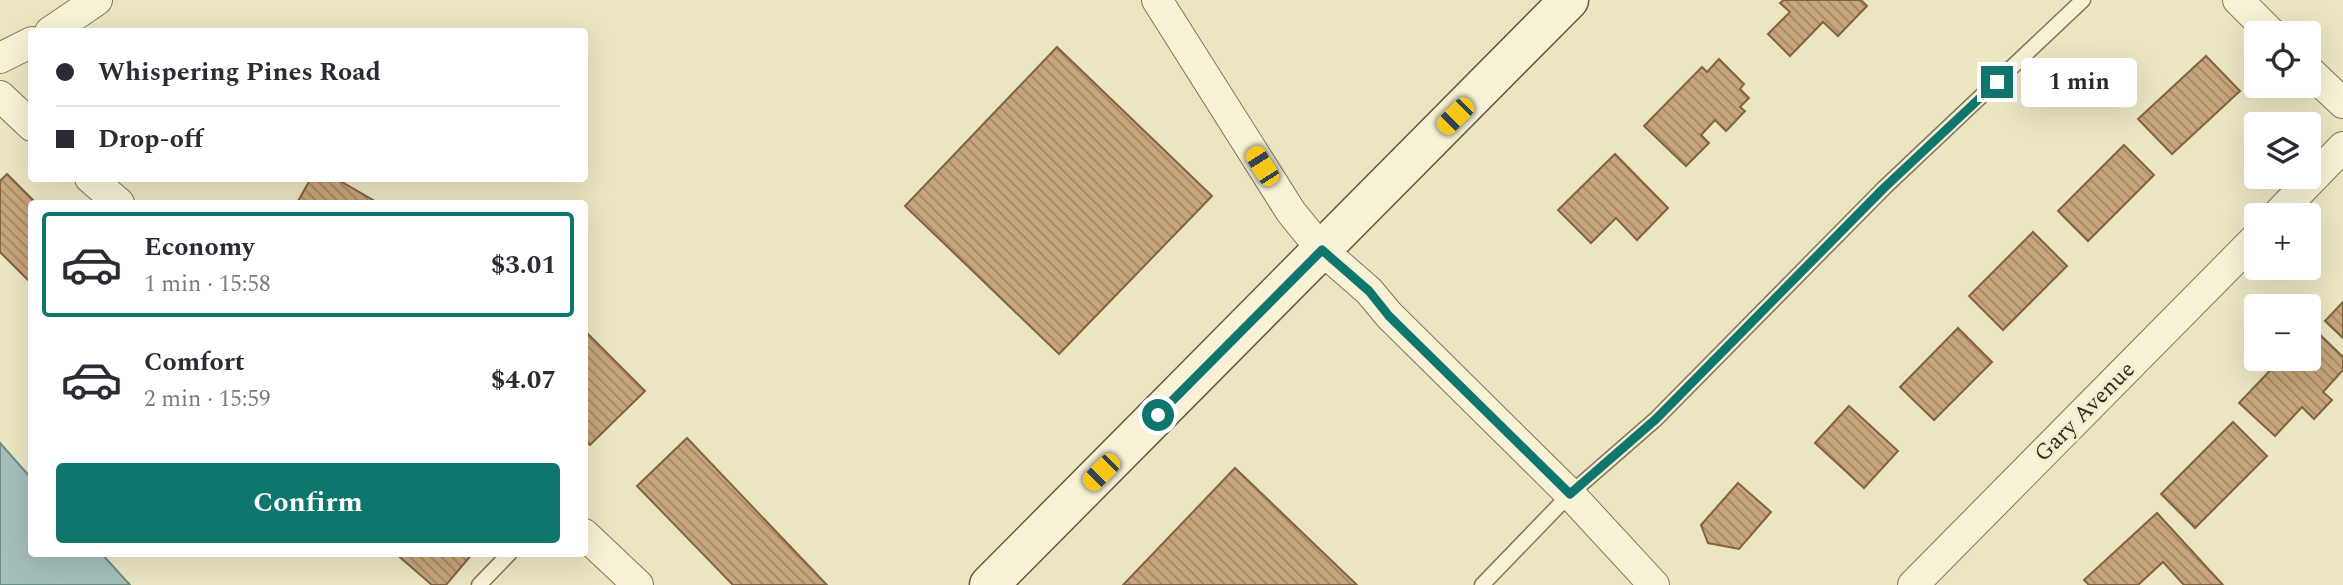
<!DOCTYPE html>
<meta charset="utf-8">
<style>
body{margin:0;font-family:Spectral,serif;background:#f2f2f3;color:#2b2b33;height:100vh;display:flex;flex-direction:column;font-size:26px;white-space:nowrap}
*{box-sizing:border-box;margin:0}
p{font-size:23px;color:#7c7c81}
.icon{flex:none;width:38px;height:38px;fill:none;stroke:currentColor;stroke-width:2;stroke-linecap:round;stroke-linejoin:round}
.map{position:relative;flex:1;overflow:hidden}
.side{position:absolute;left:28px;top:200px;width:560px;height:357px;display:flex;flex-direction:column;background:#fff;border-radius:7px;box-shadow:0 7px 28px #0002}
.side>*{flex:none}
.hud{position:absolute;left:28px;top:28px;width:560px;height:154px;border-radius:7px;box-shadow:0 7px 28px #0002;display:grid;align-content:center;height:154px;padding:0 28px;background:#fff}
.tools{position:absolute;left:2244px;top:21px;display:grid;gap:14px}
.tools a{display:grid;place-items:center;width:77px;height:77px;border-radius:7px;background:#fff;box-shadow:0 7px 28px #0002;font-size:35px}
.end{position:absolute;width:32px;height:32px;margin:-16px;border:9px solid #0f766e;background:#fff;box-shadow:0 0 0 4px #fff}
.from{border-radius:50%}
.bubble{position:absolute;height:49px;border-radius:7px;background:#fff;box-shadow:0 7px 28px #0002;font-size:23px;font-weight:700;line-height:49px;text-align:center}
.car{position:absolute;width:21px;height:42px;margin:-21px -10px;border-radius:9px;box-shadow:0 0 5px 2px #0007;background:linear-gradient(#f5c518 24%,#345 0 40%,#f5c518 0 76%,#345 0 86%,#f5c518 0)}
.hud b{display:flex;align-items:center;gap:24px;height:66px;font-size:26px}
.hud b+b{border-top:2px solid #e1e1e2}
.hud i{width:18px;height:18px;background:#2b2b33}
ul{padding:12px 0 0;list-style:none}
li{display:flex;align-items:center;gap:21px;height:105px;margin:0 14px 10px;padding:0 14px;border:4px solid transparent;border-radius:7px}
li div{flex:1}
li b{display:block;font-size:26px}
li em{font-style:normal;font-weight:700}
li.current{border-color:#0f766e}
li>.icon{width:63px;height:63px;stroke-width:1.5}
.action{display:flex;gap:14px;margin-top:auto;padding:14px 28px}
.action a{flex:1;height:80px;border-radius:7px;background:#0f766e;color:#fff;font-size:28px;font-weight:700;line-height:80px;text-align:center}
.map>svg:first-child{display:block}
</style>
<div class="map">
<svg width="2343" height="585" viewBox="0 0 2343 585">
<defs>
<pattern id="building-back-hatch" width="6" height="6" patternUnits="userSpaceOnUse" patternTransform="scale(1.75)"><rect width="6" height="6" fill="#c8a57a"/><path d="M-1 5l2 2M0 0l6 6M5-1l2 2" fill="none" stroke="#a38763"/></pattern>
</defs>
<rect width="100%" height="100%" fill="#ebe5c2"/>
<polygon fill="#a4beba" stroke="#6c8c88" stroke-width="2" points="0,443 31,478 32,553 101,553 130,585 0,585"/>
<g fill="url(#building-back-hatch)" stroke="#826442" stroke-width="2">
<polygon points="1784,0 1861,0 1867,6 1838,36 1823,22 1790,56 1768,34 1790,12 1780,3"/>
<polygon points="1057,47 1212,196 1059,354 905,206"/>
<polygon points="2206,56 2240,91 2172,154 2138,119"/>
<polygon points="1719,59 1744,84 1740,89 1749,98 1740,107 1745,111 1726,131 1715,120 1701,135 1709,143 1686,166 1644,126 1702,67 1707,72"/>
<polygon points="2124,145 2154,175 2088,241 2058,211"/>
<polygon points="1615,154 1668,208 1637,240 1616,218 1591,243 1558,210"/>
<polygon points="7,174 36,203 32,203 32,284 0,252 0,181"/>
<polygon points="311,178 335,178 378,203 297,203"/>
<polygon points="2033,232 2067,266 2003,330 1969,296"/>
<polygon points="2343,302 2343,338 2325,321"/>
<polygon points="2311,326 2343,357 2343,370 2323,392 2332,400 2314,419 2302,407 2275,436 2239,403 2281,359 2308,359 2308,329"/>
<polygon points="1958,328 1992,362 1934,420 1900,387"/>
<polygon points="584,330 645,391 590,445 584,440"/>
<polygon points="1849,406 1898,451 1864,488 1815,443"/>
<polygon points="2233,422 2267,456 2195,528 2161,494"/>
<polygon points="687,438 827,585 733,585 637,486"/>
<polygon points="1235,468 1357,585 1123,585"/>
<polygon points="1738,483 1771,512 1739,549 1708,543 1701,525"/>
<polygon points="2157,513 2223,585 2184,585 2163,562 2138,585 2089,585 2084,580"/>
<polygon points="395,553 473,553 446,585 432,585"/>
</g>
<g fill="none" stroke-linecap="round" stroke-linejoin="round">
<defs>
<g id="lane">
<polyline points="479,585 510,553"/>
<polyline points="1482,585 1570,494 1656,419 1884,188 2083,0"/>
</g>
<g id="street">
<polyline points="1157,0 1291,212 1322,250 1369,291 1389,315 1570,494 1654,585"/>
<polyline points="2238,0 2271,33"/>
<polyline points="50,32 97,0"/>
<polyline points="0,58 32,42"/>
<polyline points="2308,70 2343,103"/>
<polyline points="0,96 32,126"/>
<polyline points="90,178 119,203"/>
<polyline points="2277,215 2343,147"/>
<polyline points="584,534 638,585"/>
<polyline points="1913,585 2256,238"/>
</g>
<polyline id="secondary" points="989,585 1569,0"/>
</defs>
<use href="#lane" stroke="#84775a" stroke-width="17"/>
<use href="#street" stroke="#84775a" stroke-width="32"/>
<use href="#secondary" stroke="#66583e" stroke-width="41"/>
<use href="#lane" stroke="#f7f1d5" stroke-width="14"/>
<use href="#street" stroke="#f7f1d5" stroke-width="30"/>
<use href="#secondary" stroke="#f7f1d5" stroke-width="38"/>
</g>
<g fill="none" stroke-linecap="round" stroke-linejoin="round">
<polyline stroke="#0f766e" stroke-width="9" points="1158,415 1322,250 1369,291 1389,316 1570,494 1656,419 1884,188 1997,82"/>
</g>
<g text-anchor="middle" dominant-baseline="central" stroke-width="6" stroke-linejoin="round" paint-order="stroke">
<g font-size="23" fill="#352c1e" stroke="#f3eed2">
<text transform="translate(2085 412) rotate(-45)">Gary Avenue</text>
</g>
</g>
</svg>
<div class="tools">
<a><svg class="icon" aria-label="locate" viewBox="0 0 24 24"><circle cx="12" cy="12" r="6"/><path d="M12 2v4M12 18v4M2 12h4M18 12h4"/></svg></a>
<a><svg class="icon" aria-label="layers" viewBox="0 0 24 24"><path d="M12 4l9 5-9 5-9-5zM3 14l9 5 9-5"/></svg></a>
<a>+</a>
<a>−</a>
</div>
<i class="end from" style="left:1158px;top:415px"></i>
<i class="end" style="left:1997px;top:82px"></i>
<div class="bubble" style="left:2021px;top:58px;width:116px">1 min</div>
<i class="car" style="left:1455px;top:116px;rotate:225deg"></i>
<i class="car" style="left:1262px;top:166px;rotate:328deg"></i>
<i class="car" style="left:1101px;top:472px;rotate:225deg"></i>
<div class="hud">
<b><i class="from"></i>Whispering Pines Road</b>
<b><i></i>Drop-off</b>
</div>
<section class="side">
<ul>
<li class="current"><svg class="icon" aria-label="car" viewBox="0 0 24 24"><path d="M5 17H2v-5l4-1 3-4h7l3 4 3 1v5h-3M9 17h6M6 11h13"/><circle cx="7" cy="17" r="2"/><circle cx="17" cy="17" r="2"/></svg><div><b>Economy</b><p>1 min · 15:58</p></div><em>$3.01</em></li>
<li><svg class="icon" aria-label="car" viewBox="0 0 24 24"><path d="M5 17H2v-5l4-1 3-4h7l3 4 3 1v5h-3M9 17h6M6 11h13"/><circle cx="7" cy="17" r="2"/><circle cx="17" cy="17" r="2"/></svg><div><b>Comfort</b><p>2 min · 15:59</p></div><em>$4.07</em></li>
</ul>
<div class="action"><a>Confirm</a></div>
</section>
</div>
